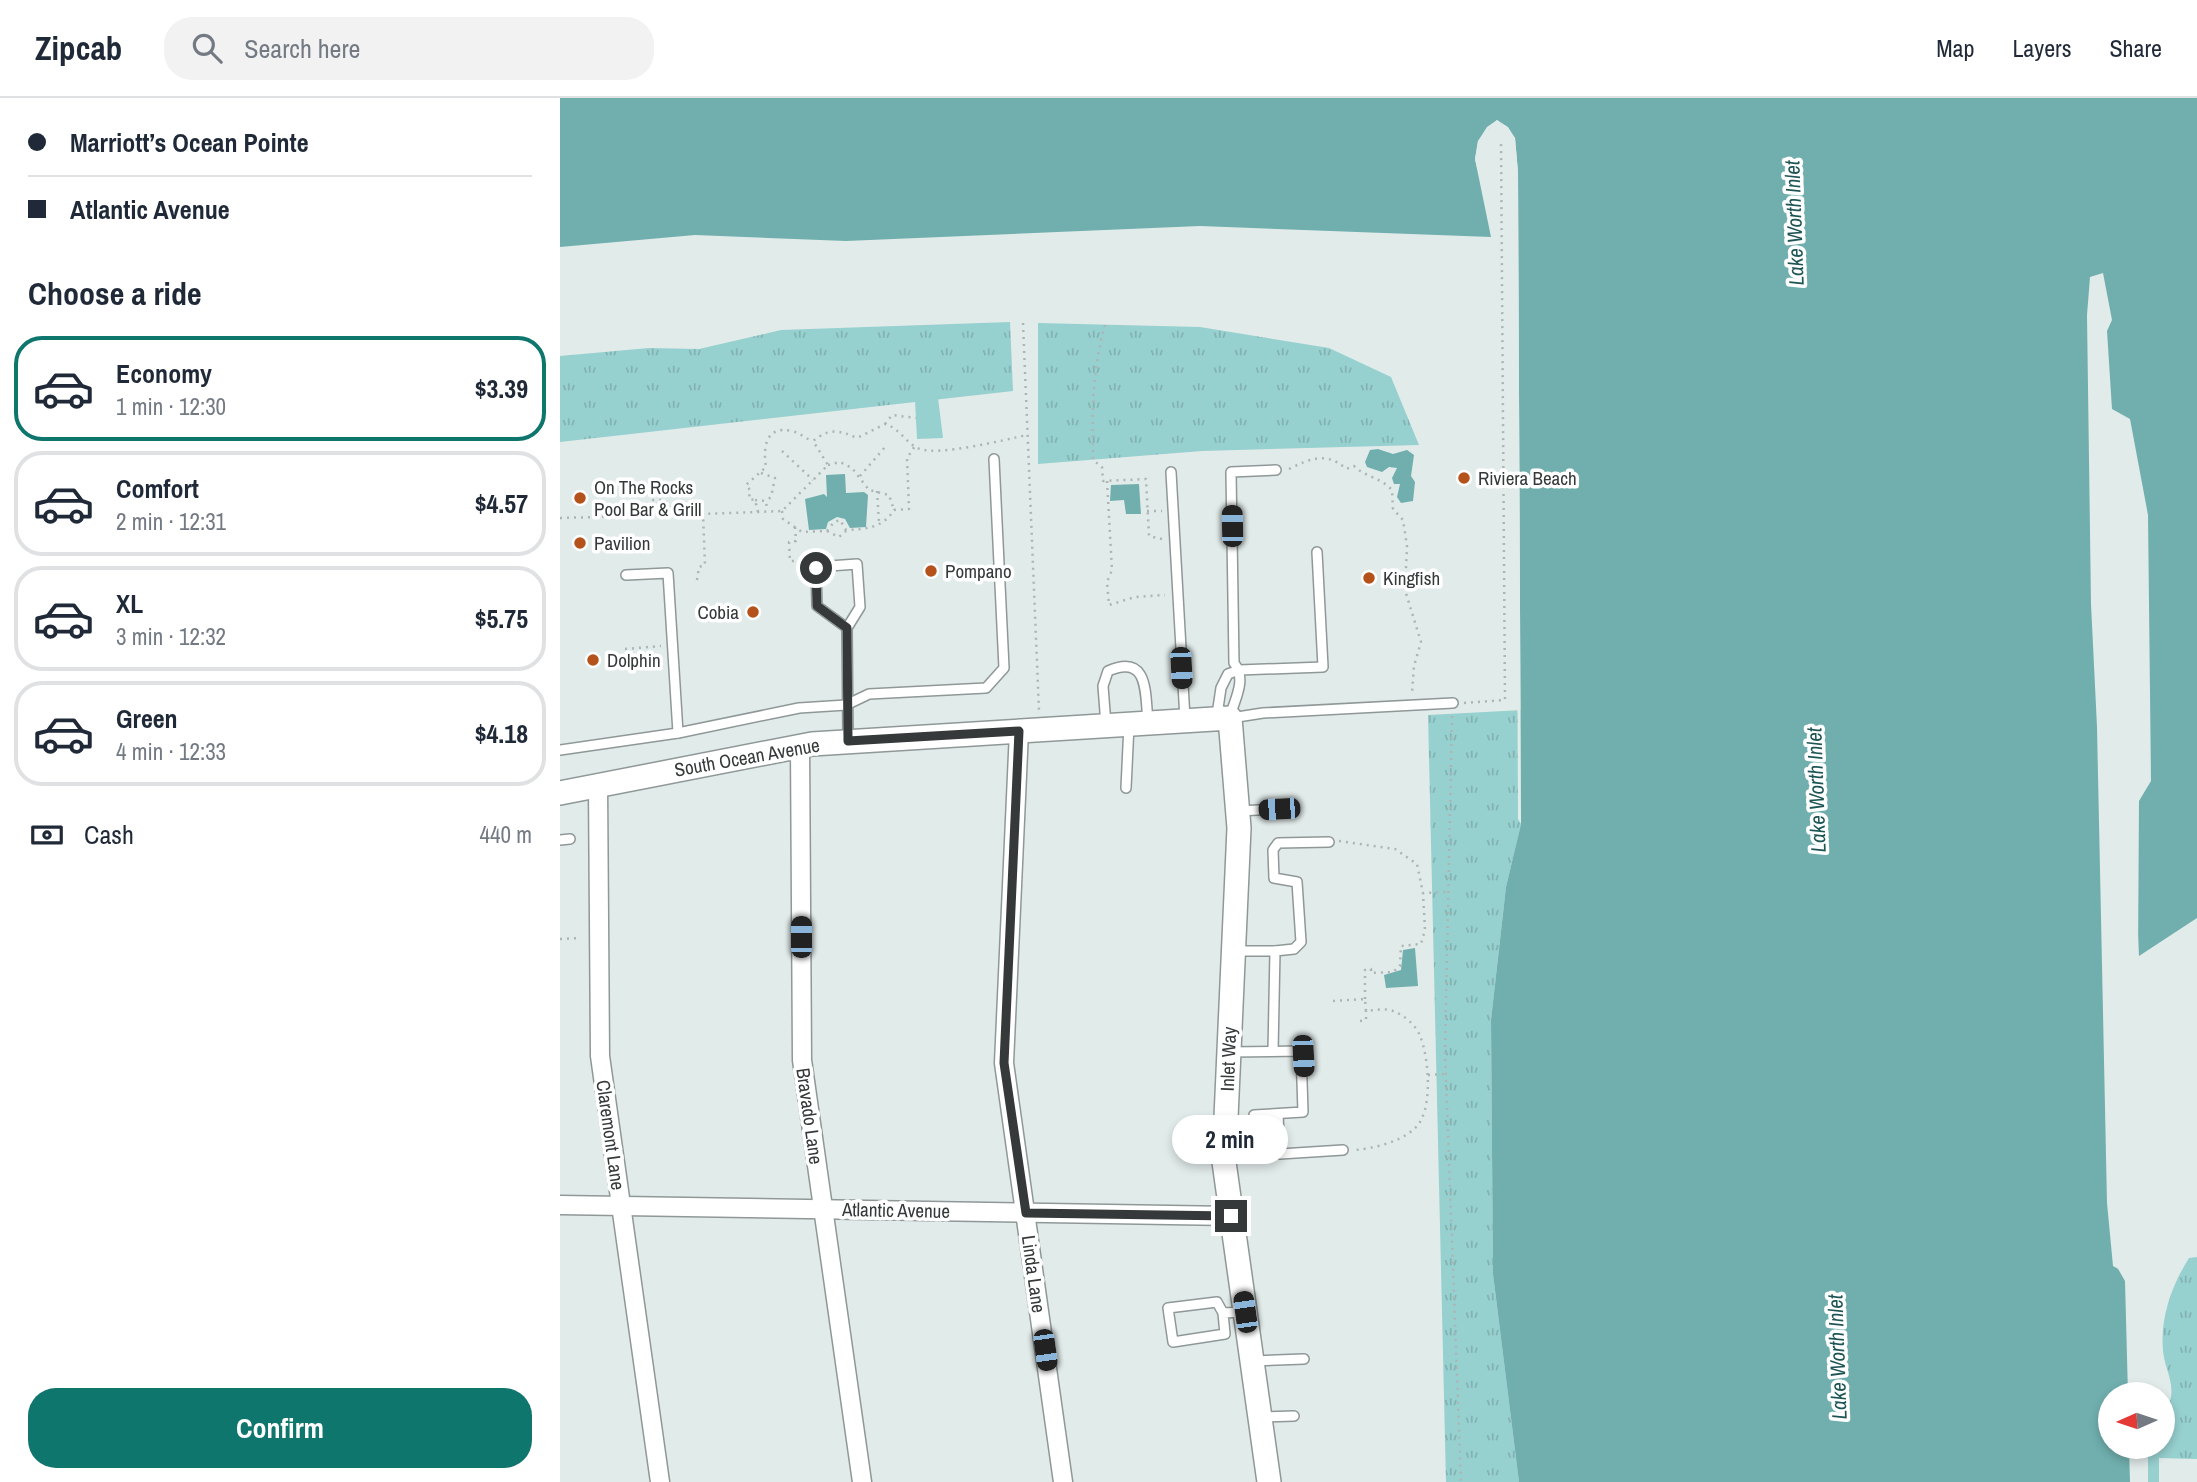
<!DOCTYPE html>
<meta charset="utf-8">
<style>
body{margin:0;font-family:"Archivo Narrow",sans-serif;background:#f2f2f3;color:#1f2937;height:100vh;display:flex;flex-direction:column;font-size:26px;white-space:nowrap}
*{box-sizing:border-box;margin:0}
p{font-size:23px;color:#747a83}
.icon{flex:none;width:38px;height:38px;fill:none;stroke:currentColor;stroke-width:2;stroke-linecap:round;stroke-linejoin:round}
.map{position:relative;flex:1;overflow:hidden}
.details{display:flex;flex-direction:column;background:#fff;width:560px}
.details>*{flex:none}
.top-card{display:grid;align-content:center;height:154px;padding:0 28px;background:#fff}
.needle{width:46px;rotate:267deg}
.tools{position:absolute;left:1538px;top:1284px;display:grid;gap:14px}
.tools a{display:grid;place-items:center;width:77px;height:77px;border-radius:50%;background:#fff;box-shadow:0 4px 10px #0003;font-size:35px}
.end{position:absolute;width:32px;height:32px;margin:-16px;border:9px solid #353939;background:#fff;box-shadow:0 0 0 4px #fff}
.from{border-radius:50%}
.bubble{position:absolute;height:49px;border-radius:24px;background:#fff;box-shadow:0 4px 10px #0003;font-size:23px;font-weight:700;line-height:49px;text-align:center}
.car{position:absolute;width:21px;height:42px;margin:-21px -10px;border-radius:9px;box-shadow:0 0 5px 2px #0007;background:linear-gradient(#222 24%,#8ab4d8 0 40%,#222 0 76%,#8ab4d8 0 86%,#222 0)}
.top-card b{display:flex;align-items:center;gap:24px;height:66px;font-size:26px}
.top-card b+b{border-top:2px solid #e0e1e3}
.top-card i{width:18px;height:18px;background:#1f2937}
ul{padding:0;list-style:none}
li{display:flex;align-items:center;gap:21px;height:105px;margin:0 14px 10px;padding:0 14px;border:4px solid #e0e1e3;border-radius:28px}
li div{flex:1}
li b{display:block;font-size:26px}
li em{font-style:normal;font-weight:700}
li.on{border-color:#0f766e}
li>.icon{width:63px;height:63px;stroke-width:1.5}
h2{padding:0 28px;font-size:32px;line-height:84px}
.pay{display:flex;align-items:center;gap:18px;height:77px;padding:0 28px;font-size:26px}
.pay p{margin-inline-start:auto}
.primary-button{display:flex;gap:14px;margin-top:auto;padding:14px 28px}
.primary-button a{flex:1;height:80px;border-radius:28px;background:#0f766e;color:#fff;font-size:28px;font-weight:700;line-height:80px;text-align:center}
header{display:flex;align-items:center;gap:42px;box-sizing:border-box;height:98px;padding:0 35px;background:#fff;border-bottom:2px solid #e0e1e3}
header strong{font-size:33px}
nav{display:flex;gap:38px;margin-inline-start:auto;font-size:24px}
.search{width:490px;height:63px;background:#f2f2f3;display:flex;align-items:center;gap:18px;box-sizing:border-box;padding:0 24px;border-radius:28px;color:#747a83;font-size:26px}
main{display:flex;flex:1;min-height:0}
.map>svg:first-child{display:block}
</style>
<header>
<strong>Zipcab</strong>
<div class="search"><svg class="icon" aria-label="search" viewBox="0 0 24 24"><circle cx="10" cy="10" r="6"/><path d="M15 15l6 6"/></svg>Search here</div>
<nav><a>Map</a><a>Layers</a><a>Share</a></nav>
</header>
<main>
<section class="details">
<div class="top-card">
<b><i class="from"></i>Marriott’s Ocean Pointe</b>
<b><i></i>Atlantic Avenue</b>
</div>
<h2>Choose a ride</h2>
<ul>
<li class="on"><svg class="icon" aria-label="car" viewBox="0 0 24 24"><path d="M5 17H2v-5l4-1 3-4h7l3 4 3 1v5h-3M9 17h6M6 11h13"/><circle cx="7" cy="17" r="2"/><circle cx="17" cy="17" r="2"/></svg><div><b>Economy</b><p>1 min · 12:30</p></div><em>$3.39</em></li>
<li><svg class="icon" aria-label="car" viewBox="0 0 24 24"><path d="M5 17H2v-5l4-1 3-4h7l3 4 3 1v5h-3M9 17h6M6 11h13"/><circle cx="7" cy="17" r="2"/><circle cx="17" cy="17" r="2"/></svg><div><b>Comfort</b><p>2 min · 12:31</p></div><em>$4.57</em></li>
<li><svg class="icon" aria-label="car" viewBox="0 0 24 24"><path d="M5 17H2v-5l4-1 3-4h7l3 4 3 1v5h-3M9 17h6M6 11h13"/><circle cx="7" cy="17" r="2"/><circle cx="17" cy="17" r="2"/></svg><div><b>XL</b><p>3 min · 12:32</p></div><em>$5.75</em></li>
<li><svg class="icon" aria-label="car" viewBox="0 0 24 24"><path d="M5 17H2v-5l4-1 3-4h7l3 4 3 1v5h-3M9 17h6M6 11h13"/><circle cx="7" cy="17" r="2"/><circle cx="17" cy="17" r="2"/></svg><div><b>Green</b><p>4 min · 12:33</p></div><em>$4.18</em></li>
</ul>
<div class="pay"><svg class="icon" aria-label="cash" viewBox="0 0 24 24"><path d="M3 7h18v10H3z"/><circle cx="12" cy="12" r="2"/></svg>Cash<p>440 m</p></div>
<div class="primary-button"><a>Confirm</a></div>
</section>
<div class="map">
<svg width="1637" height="1384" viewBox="0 0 1637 1384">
<defs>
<pattern id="grass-tufts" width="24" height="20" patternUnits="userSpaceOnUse" patternTransform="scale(1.75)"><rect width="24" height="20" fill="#96d0cf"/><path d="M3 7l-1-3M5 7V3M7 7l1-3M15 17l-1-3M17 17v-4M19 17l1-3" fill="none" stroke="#82b3b2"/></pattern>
</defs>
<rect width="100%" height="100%" fill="#e1ebea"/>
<g fill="url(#grass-tufts)">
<polygon points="450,224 453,293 0,344 0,258 89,250 139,251 221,232"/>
<polygon points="478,225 640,229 769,250 831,279 859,347 642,353 478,366"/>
<polygon points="963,612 961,726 946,789 931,922 933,1176 959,1384 886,1384 868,617"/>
<path d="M 1637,1159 L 1637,1361 L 1599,1360 L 1599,1384 L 1588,1384 L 1588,1358 L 1592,1349 L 1603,1349 L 1603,1314 C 1621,1295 1605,1274 1603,1253 C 1600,1219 1612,1187 1629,1160 Z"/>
</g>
<polygon fill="#96d0cf" points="378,300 383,340 357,341 355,302"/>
<g fill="#70afae">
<path d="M 0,0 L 1637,0 L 1637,820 L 1579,858 L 1572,704 L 1570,396 L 1562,325 L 1538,322 C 1536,604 1547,886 1557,1169 L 1565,1183 L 1568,1297 L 1550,1297 L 1550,1349 L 1569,1349 L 1570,1384 L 959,1384 L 933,1176 L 931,922 L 946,789 L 961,726 L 958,74 L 955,40 L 937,22 L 918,43 L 915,61 L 931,139 L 640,128 L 286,143 L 135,137 L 0,149 Z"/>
<polygon points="818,351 833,356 847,352 854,357 851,378 855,384 853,403 841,405 837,399 840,386 834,386 832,380 837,370 829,369 822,374 807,369 805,364 810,352"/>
<polygon points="285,376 286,395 304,394 308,397 306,429 290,430 285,421 277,419 268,424 266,431 249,432 245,401 264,396 267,399 266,377"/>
<polygon points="579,386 581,416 566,416 564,402 550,403 551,387"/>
<polygon points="855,850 858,888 826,890 824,877 841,872 843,852"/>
</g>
<g fill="#e1ebea">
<polygon points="937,22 948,29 955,40 958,74 961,726 958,721 955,74 951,41 941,26 937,25 929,31 919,52 934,141 915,61 918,43 927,29"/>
<polygon points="1543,175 1552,222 1547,233 1552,311 1570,321 1588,417 1591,683 1579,703 1578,861 1568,704 1567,396 1559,328 1541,326 1540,537 1549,596 1546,787 1562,1173 1553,1168 1547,1105 1537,629 1531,506 1527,217 1530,179"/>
</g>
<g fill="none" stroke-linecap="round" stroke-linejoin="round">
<defs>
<g id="service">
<polyline points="611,374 625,621"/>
<polyline points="66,477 108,475 118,635"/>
<polyline points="287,530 257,508 256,469 297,466 300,509 287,530 288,642"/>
<polyline points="666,617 658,610 661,590 668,576 679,572 763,569 757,454"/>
<path d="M 670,618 C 675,601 687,581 674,565 L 671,374 L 716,372"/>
<polyline points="671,620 703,615 893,605"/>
<path d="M 546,627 L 543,588 L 548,573 C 589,555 585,595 588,624"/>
<polyline points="0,652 118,635 239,610 286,607 309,596 426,590 444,570 434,361"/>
<polyline points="566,690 569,627"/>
<polyline points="679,713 719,711"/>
<polyline points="0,742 10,741"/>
<polyline points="675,853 715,853"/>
<polyline points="713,953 715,853 734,851 741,844 737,784 714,780 713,752 718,745 769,744"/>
<polyline points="669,954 741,953 743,1014 694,1017"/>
<polyline points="718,1017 720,1056 783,1052"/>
<polyline points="663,1215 665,1236 613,1244 608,1210 657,1204 663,1215 683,1214"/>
<polyline points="694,1263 744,1261"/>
<polyline points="701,1319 734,1318"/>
</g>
<g id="minor">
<polyline points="459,633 444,965 503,1384"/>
<polyline points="240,648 242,962 302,1384"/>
<polyline points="38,687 40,958 100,1384"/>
<polyline points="0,1107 671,1118"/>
</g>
<polyline id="tertiary" points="0,695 252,646 670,620 679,730 664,1064 709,1384"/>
</defs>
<use href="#service" stroke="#8f9897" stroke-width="12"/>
<use href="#minor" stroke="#8f9897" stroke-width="21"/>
<use href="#tertiary" stroke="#8f9897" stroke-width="26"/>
<g stroke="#adb5b4" stroke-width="2.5" stroke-dasharray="2 5" stroke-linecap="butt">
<polyline points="463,225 479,613"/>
<path d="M 545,227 C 532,272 532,316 533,362 L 542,369 L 543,383 L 586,381 L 589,438 L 602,441"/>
<polyline points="325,326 332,317 356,320"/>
<polyline points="222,353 253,382"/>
<polyline points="268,367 280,364 292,370 309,392 329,397 334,412"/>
<path d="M 729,371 C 749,361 767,353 786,371 L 794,368 C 805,379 820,379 832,392 L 833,411 L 843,422 L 847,448 L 845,492 L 861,544 L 854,568 L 852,595"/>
<polyline points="201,375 215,380 211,399 206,403"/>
<polyline points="300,378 326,348"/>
<polyline points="547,383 552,472 547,484 549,507 575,499 605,497"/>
<polyline points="317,393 319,424"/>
<polyline points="195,402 206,403 207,412"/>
<path d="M 222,413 L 223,421 L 242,434 L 267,433 L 274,424 L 280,422 L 286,432 C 306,431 323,430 334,412 L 349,411 L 347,360 L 355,348"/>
<polyline points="587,413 602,413"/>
<path d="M 198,414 L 195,402 L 189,401 L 190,392 L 186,387 L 206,369 C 203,350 205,327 232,333 C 240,335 246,341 253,343"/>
<path d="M 0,420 L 74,418 L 93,402 L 105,402 L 118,417 L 222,413 L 268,367 L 253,343 C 269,330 279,332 297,340 L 325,326 C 340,330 346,346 360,351 C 380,358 444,342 467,337"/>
<polyline points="235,429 236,443 229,444 230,463 236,463"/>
<polyline points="267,433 279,439 286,433"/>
<polyline points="137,482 139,469 145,467 143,416"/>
<polyline points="65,551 101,548"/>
<polyline points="91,564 103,563"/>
<polyline points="904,605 945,602 941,45"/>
<polyline points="892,618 885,955 901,1384"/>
<polyline points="779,743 835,751 857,766 863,795 887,794"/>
<polyline points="0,841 21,840"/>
<polyline points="805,901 805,872 811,871 811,875 833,874 840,868 841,848 861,846 865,832 863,795"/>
<path d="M 773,903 L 805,901 L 806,913 C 814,912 826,910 833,913 C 844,917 856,927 860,938 C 869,959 874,1015 854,1031 C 840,1044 812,1051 794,1052"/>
<polyline points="800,923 806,922 806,913"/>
<polyline points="868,977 885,976"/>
</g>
<use href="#service" stroke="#fff" stroke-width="9"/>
<use href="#minor" stroke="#fff" stroke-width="18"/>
<use href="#tertiary" stroke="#fff" stroke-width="23"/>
</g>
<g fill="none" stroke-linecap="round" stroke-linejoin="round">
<polyline stroke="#353939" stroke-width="9" points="256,470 257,508 287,530 288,643 459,633 444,965 466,1115 671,1118"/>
</g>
<g fill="#b5521c" stroke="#fff" stroke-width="2.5">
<circle cx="904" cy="380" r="7"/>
<circle cx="20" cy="400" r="7"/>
<circle cx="20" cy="445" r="7"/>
<circle cx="371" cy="473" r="7"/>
<circle cx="809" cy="480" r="7"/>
<circle cx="193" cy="514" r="7"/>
<circle cx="33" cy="562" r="7"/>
</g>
<g text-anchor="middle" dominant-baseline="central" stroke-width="7" stroke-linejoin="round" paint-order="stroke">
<g font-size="19" fill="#353939" stroke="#fff" text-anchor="start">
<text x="918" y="380">Riviera Beach</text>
<text x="34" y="389">On The Rocks<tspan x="34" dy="22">Pool Bar &amp; Grill</tspan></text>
<text x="34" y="445">Pavilion</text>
<text x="385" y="473">Pompano</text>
<text x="823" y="480">Kingfish</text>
<text x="179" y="514" text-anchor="end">Cobia</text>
<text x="47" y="562">Dolphin</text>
</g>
<g font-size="19" fill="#353939" stroke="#fff">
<text transform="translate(187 659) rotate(-10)">South Ocean Avenue</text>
<text transform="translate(668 961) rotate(-88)">Inlet Way</text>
<text transform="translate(250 1018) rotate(82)">Bravado Lane</text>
<text transform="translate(51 1037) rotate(82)">Claremont Lane</text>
<text transform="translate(336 1112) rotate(1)">Atlantic Avenue</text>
<text transform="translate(474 1176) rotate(82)">Linda Lane</text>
</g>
<g font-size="21" font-style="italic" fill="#1d5454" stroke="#fff">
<text transform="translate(1234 125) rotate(-92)">Lake Worth Inlet</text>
<text transform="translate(1256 692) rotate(-92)">Lake Worth Inlet</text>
<text transform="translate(1277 1259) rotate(-92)">Lake Worth Inlet</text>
</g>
</g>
</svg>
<div class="tools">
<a><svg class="needle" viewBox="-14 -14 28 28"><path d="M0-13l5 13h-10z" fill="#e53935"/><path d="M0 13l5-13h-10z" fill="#747a83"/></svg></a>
</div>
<i class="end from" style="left:256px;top:470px"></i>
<i class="end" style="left:671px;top:1118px"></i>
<div class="bubble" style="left:612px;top:1017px;width:116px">2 min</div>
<i class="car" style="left:672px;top:428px;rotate:359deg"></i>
<i class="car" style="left:621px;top:570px;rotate:177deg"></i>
<i class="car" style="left:719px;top:711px;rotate:267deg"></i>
<i class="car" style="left:241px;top:839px;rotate:0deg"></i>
<i class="car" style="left:743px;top:958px;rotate:177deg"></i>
<i class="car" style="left:685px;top:1214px;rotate:352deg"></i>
<i class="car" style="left:485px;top:1252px;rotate:172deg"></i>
</div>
</main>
